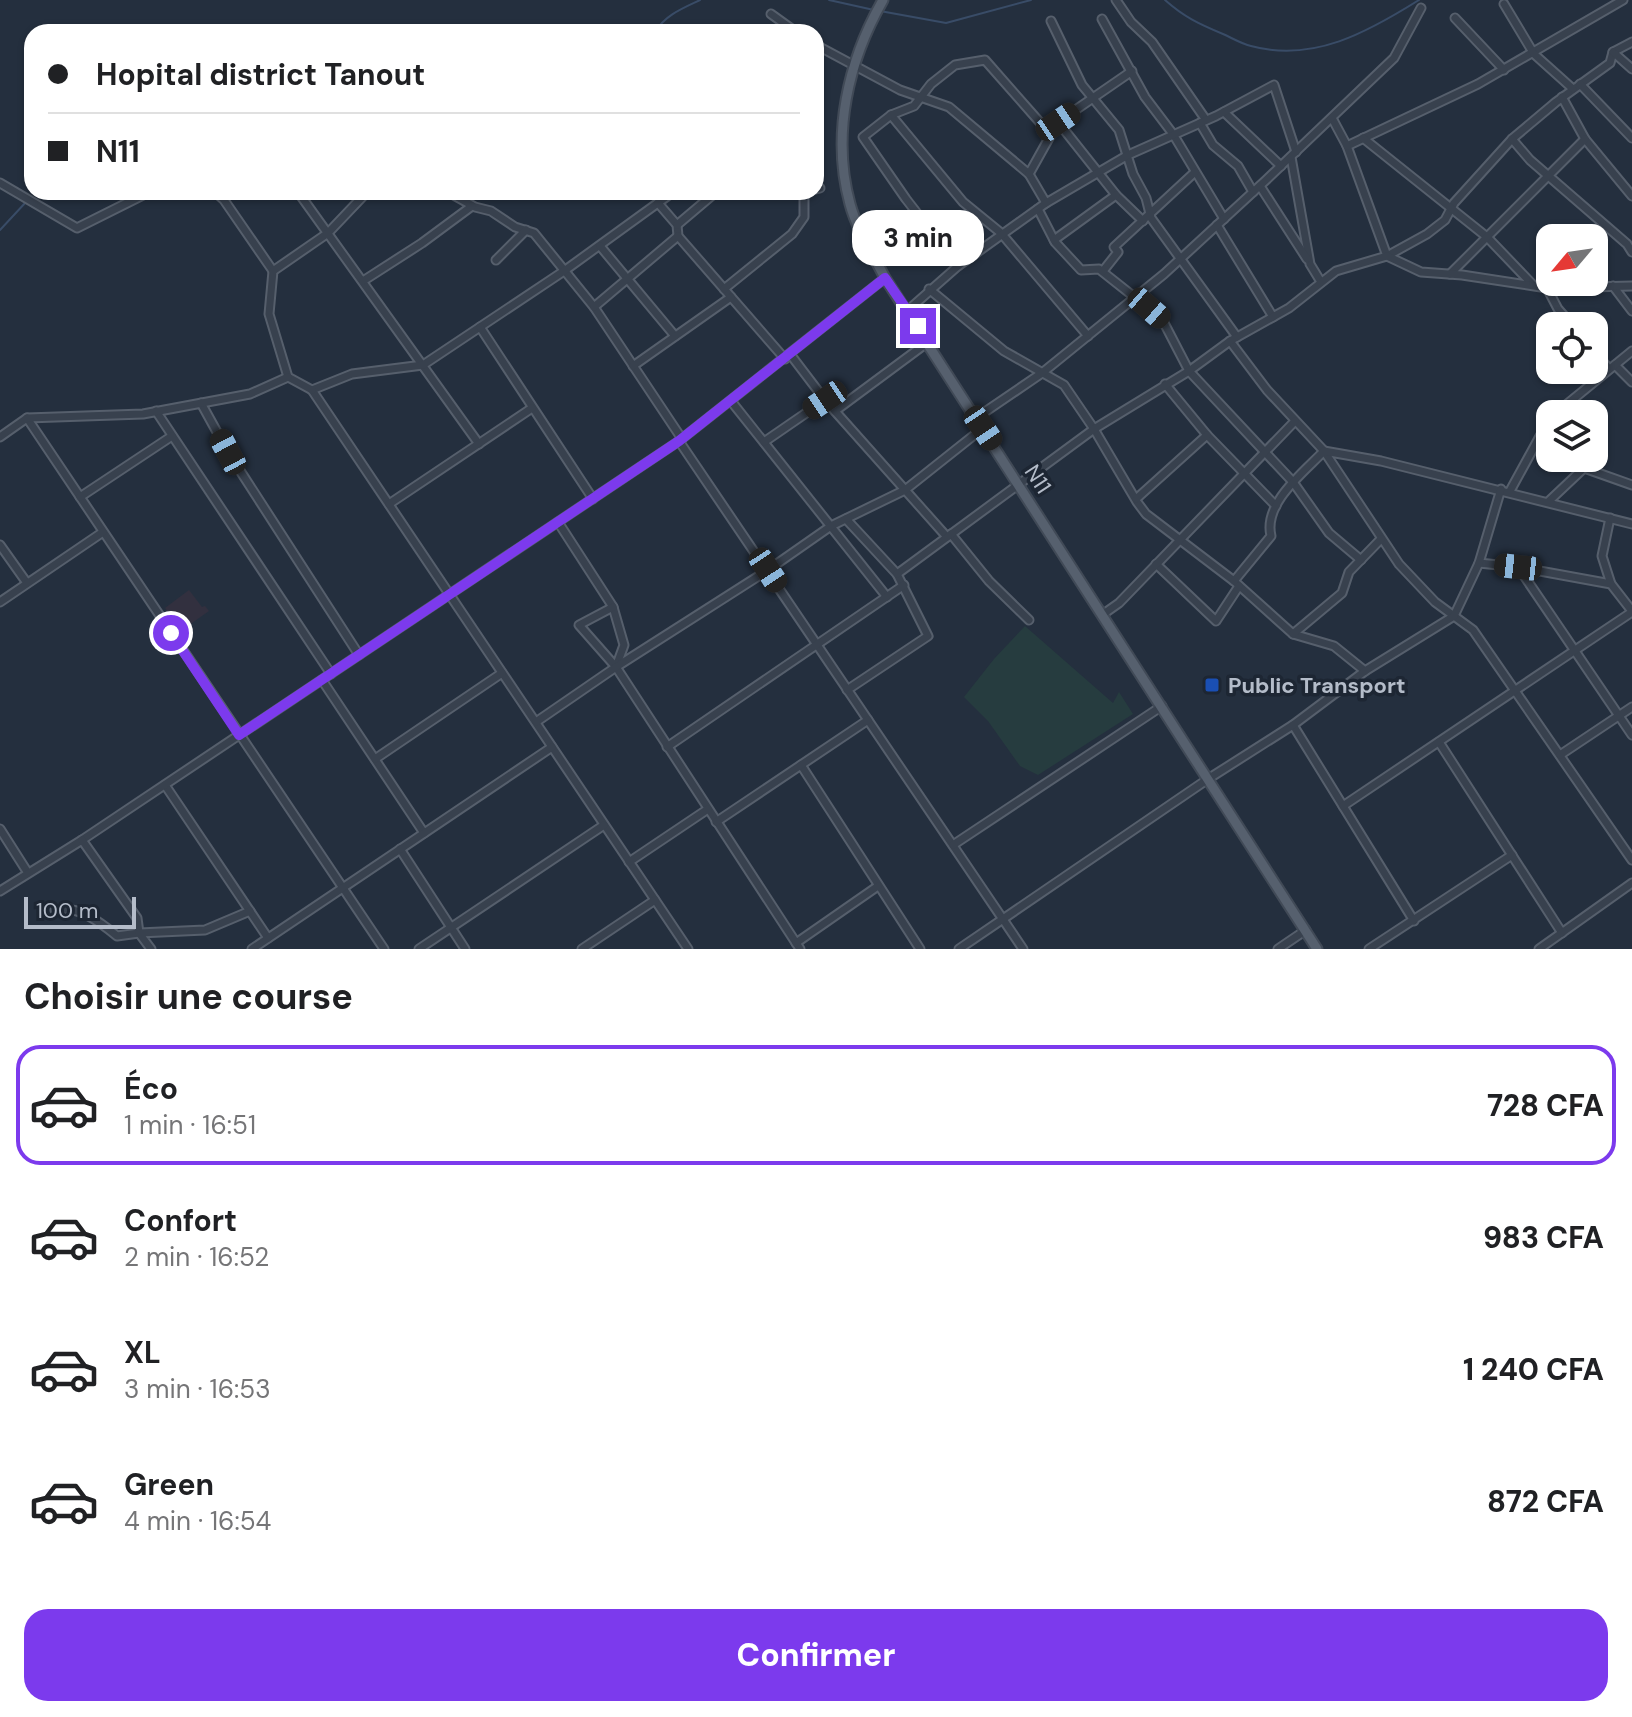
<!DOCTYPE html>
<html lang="fr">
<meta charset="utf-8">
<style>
body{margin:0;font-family:"DM Sans",sans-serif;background:#f2f2f2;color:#202124;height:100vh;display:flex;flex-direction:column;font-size:30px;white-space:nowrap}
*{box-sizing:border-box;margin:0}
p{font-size:26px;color:#757577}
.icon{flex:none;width:44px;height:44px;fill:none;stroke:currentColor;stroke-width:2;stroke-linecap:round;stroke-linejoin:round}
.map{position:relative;height:949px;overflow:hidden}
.panel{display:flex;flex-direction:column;background:#fff;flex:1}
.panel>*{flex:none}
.guide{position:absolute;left:24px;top:24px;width:800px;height:176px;border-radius:24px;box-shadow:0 2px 6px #0004;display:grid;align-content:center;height:176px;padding:0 24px;background:#fff}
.needle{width:52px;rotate:241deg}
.buttons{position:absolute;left:1536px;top:224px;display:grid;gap:16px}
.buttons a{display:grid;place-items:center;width:72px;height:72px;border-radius:16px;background:#fff;box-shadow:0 2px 6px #0004;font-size:40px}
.scale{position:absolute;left:24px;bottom:20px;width:112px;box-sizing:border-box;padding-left:8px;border:4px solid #b4bcc9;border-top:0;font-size:22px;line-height:28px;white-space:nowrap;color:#b4bcc9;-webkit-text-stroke:6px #1d2633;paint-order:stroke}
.end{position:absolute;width:36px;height:36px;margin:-18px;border:10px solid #7c3aed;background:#fff;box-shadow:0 0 0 4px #fff}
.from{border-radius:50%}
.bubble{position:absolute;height:56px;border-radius:24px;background:#fff;box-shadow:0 2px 6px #0004;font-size:26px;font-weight:800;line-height:56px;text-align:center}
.car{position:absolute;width:24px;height:48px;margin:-24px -12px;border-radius:10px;box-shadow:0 0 6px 2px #0007;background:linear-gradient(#222 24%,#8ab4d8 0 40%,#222 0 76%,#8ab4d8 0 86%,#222 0)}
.guide b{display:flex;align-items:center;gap:28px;height:76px;font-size:30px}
.guide b+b{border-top:2px solid #e0e0e0}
.guide i{width:20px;height:20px;background:#202124}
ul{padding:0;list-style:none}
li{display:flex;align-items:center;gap:24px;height:120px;margin:0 16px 12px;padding:0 8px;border:4px solid transparent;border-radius:24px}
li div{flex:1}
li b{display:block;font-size:30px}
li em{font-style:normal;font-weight:800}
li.active{border-color:#7c3aed}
li>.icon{width:72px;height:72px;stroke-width:1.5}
h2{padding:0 24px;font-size:36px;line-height:96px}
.primary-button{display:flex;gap:16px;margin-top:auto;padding:16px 24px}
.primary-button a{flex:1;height:92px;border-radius:24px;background:#7c3aed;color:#fff;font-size:32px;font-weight:800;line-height:92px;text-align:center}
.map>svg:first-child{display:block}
</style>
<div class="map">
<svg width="1632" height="949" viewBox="0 0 1632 949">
<rect width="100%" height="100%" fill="#242f3e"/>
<polygon fill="#32303f" points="189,590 202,607 205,606 209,611 182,630 165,608"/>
<polygon fill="#263c3f" points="1025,626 1113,703 1119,692 1133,714 1038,775 1020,766 988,721 964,697 994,659"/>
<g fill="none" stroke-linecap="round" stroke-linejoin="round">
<g stroke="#394c67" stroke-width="2">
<polyline points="829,0 874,10"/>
<path d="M 1165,0 C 1184,17 1199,24 1223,34 C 1232,38 1242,44 1251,46 C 1313,63 1368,32 1419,0"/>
<polyline points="880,11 946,23 1031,0"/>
<path d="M 655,32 C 665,15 683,8 700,0"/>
<polyline points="0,230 26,202"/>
</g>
<defs>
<g id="minor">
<polyline points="1116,0 1131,22 1152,42 1206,120"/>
<polyline points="1623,0 1478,84 1347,146 1387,256 1427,234 1445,220 1454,203 1512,139 1556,102 1610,63 1613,52 1632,42"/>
<polyline points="1504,4 1534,54 1573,89"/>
<polyline points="771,14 796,32"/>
<polyline points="1455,18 1504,70"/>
<polyline points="1102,19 1145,97 1173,134 1224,219"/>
<polyline points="1051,21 1082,85 1119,130 1133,174 1146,198 1151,218 1237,337"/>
<polyline points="816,45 900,90 949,107 1029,174 1046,203"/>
<polyline points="1613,52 1632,69"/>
<polyline points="1580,84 1632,138"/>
<polyline points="1562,97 1585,139 1632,196"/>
<polyline points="1224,112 1281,166"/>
<polyline points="891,115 963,202 1001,233 1088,336"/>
<polyline points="1332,118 1347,146"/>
<polyline points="1058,122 1116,195 1143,221"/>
<polyline points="1200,123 1213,145 1238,166 1253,192"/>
<polyline points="1363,138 1487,237 1533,285"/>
<polyline points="1512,139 1530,160 1627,244 1632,252"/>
<polyline points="1291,157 1310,264 1321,282"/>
<polyline points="1029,174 1058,122 1132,71"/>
<polyline points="0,183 77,228 149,192"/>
<polyline points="1260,186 1307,259"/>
<polyline points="816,189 820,188"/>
<polyline points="215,192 224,200 273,271"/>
<polyline points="298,192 479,444"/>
<polyline points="448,192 475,207 491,211 515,227 534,233 594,307 682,439"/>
<polyline points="673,192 564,271 423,365 352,374 312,390 688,949"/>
<polyline points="658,203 677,225 678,236 785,359"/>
<polyline points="1038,209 1055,242 1081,270 1099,269 1162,319 1189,371 1293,482 1329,533 1361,560"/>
<polyline points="677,225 716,192"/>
<polyline points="1217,225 1273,317"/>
<polyline points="1054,240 1116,195"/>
<polyline points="600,246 675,336"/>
<polyline points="496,260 526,230"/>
<polyline points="958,266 906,199 863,137 891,115 914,106 931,84 955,65 985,60 1051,135"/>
<polyline points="1103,271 1118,252 1114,247 1195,172"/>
<polyline points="1450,274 1585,139"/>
<polyline points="363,281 422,243 472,206"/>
<polyline points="1613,286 1632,311"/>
<polyline points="1547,288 1558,309 1573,326"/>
<polyline points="724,289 792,234 804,217 804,193"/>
<polyline points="929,289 1004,351 1064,385 1094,429 1137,502 1146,514 1234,581 1293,634 1334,646 1365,671"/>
<polyline points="594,307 678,236"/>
<polyline points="907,311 958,266 1046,203 1128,155 1216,116 1274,85 1296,152"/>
<polyline points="480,327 593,499"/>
<polyline points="1230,341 1267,390 1324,451 1399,564 1435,602 1473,630 1632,860"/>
<polyline points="1594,351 1609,369"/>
<polyline points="790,354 825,400 947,537"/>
<polyline points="1615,365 1632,382"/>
<polyline points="633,366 731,297"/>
<polyline points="1165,384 1207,435 1276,506"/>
<polyline points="312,390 288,377 269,314 273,271 328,233 367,192"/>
<polyline points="731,401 887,597"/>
<polyline points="201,403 228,452 359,655"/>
<polyline points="156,411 331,674"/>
<polyline points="835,411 928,342"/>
<polyline points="1555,414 1632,351"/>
<polyline points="27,418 384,949"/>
<polyline points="976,418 1042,373 1164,274 1265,181 1394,58 1421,8"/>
<polyline points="0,437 27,418 143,414 250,394 288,377"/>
<polyline points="679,441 1023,949"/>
<polyline points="764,442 825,400"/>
<polyline points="1510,491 1550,418"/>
<polyline points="80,497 172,436"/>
<polyline points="1136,499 1207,435"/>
<polyline points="1548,502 1584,468 1632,485"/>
<polyline points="389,504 532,408"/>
<polyline points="1610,518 1602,556 1611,584"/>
<polyline points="846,519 897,574 928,636 847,690"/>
<polyline points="558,522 613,607 624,645 616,667 800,949"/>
<polyline points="951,534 989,581 1029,620"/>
<polyline points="0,545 27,583"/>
<polyline points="1479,563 1518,567 1611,584 1632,611"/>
<polyline points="1156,564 1216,621 1239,586"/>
<polyline points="1518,567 1632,735"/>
<polyline points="897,574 1094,429 1189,371 1230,341 1289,308 1336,271 1387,256 1421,272 1462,275 1547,288 1632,286"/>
<path d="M 1234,581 L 1271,536 C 1263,503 1304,472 1324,451 L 1381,461 L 1632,524"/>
<polyline points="0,602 103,532"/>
<polyline points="613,607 579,625 616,667"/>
<polyline points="1102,615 1119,603 1295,421"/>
<polyline points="1293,634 1342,593 1349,572 1381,539"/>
<polyline points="322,680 424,833"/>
<polyline points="536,722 616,667 768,570 831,526 905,490 983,428"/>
<polyline points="1293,725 1414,921"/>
<polyline points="1439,742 1562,933"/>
<polyline points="667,747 904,585"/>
<polyline points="1560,755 1632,707"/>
<polyline points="375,759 502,673"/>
<polyline points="801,765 920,949"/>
<polyline points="165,785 268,938"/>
<polyline points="1343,806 1632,612"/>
<polyline points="716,822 868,720"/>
<polyline points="0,829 28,873"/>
<polyline points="953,845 1162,706"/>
<polyline points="400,849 465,949"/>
<polyline points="629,862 708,809"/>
<polyline points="0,891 82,840 679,441 885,278"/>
<path d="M 55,910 C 78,905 100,922 117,936 L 139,933 L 137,918 L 82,840"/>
<polyline points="796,943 878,886"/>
<polyline points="151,949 139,933 205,930 250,911"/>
<polyline points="252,949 552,747"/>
<polyline points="419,949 604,825"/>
<polyline points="582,949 655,900"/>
<polyline points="959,949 1208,779 1293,725 1365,671 1454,616 1479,563 1501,489"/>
<polyline points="1278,949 1306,930"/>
<polyline points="1369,949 1512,855"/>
<polyline points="1539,949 1632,883"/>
</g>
<path id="major" d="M 883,0 C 848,61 831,135 850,204 C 857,230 873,254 885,278 L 1317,949"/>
</defs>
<use href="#minor" stroke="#565f6c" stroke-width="11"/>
<use href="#major" stroke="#414a57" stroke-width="13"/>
<use href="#minor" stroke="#38414e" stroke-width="7"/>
<use href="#major" stroke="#56606e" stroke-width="9"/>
</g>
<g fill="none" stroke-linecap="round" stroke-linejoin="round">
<polyline stroke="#7c3aed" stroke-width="10" points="171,633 239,735 679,441 885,278 918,326"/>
</g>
<rect fill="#1a4fb4" stroke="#1d2633" stroke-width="3" x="1204" y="677" width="16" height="16" rx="4"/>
<g text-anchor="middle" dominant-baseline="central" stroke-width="7" stroke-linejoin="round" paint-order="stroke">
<g font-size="22" fill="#b4bcc9" stroke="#1d2633">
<text transform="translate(1038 479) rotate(57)">N11</text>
</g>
<g font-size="22" font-weight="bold" fill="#b4bcc9" stroke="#1d2633" text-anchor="start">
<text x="1228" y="685">Public Transport</text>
</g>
</g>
</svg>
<div class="buttons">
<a><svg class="needle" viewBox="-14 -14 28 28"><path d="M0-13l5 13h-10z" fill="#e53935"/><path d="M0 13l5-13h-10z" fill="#757577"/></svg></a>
<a><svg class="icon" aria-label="locate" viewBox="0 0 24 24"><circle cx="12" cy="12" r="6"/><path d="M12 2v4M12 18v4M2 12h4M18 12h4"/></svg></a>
<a><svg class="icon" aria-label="layers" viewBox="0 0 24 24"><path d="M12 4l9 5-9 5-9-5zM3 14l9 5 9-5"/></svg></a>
</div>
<div class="scale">100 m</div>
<i class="end from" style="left:171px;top:633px"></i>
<i class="end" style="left:918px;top:326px"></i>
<div class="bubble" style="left:852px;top:210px;width:132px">3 min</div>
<i class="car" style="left:1058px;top:122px;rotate:56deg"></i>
<i class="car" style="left:1149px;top:308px;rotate:131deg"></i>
<i class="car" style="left:825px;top:400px;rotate:236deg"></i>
<i class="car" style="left:983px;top:428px;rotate:146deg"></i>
<i class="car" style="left:228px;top:452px;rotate:332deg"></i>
<i class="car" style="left:1518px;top:567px;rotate:276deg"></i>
<i class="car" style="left:768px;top:570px;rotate:147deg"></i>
<div class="guide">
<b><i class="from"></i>Hopital district Tanout</b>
<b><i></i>N11</b>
</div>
</div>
<section class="panel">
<h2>Choisir une course</h2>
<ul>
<li class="active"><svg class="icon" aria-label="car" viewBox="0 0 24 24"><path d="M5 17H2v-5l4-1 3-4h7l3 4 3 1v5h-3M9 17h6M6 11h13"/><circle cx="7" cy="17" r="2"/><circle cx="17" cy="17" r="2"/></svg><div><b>Éco</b><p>1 min · 16:51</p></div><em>728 CFA</em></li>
<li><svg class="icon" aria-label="car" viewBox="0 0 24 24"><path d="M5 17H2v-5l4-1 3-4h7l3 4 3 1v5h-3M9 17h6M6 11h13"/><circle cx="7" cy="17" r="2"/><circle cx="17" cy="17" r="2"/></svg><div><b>Confort</b><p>2 min · 16:52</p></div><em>983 CFA</em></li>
<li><svg class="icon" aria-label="car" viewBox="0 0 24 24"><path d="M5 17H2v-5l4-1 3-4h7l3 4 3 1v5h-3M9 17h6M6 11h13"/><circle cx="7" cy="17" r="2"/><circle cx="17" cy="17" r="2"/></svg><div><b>XL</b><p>3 min · 16:53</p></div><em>1 240 CFA</em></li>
<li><svg class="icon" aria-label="car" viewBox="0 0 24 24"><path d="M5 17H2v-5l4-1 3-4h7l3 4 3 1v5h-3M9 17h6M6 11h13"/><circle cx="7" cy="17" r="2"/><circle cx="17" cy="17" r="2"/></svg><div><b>Green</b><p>4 min · 16:54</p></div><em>872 CFA</em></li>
</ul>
<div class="primary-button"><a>Confirmer</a></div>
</section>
